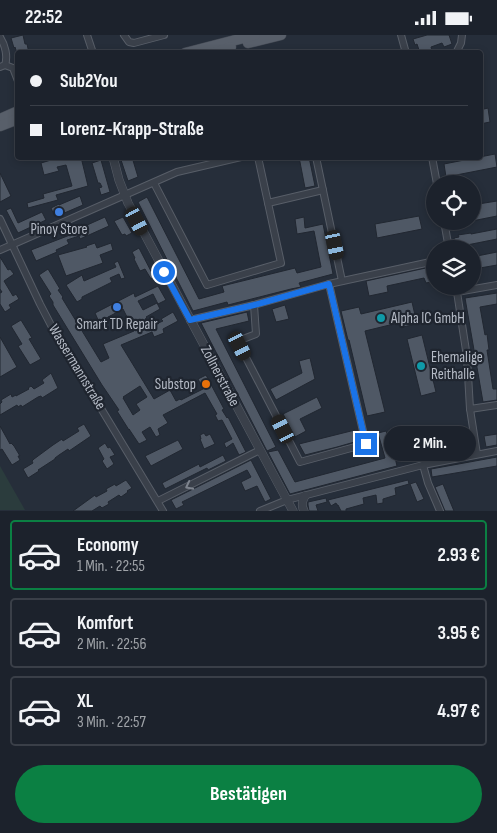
<!DOCTYPE html>
<html lang="de">
<meta charset="utf-8">
<style>
body{margin:0;font-family:"Sofia Sans Condensed",sans-serif;background:#292f38;color:#f1f3f6;height:100vh;display:flex;flex-direction:column;font-size:19px;white-space:nowrap}
*{box-sizing:border-box;margin:0}
p{font-size:16px;color:#a0a4a9}
.icon{flex:none;width:28px;height:28px;fill:none;stroke:currentColor;stroke-width:2;stroke-linecap:round;stroke-linejoin:round}
.map{position:relative;height:476px;overflow:hidden}
.drawer{display:flex;flex-direction:column;background:#1c222c;flex:1}
.drawer>*{flex:none}
.banner{position:absolute;left:15px;top:15px;width:468px;height:110px;border-radius:5px;box-shadow:0 2px 8px #0003,0 0 0 1px #3a3f48;display:grid;align-content:center;height:110px;padding:0 15px;background:#1c222c}
.tools{position:absolute;left:426px;top:140px;display:grid;gap:10px}
.tools a{display:grid;place-items:center;width:55px;height:55px;border-radius:50%;background:#1c222c;box-shadow:0 2px 8px #0003,0 0 0 1px #3a3f48;font-size:25px}
.end{position:absolute;width:22px;height:22px;margin:-11px;border:6px solid #1a73e8;background:#fff;box-shadow:0 0 0 2px #fff}
.from{border-radius:50%}
.bubble{position:absolute;height:35px;border-radius:18px;background:#1c222c;box-shadow:0 2px 8px #0003,0 0 0 1px #3a3f48;font-size:16px;font-weight:700;line-height:35px;text-align:center}
.car{position:absolute;width:15px;height:30px;margin:-15px -8px;border-radius:6px;box-shadow:0 0 4px 1px #0007;background:linear-gradient(#222 24%,#8ab4d8 0 40%,#222 0 76%,#8ab4d8 0 86%,#222 0)}
.banner b{display:flex;align-items:center;gap:18px;height:48px;font-size:19px}
.banner b+b{border-top:1px solid #3a3f48}
.banner i{width:12px;height:12px;background:#f1f3f6}
ul{padding:9px 0 0;list-style:none}
li{display:flex;align-items:center;gap:15px;height:70px;margin:0 10px 8px;padding:0 5px;border:2px solid #3a3f48;border-radius:5px}
li div{flex:1}
li b{display:block;font-size:19px}
li em{font-style:normal;font-weight:700}
li.on{border-color:#0b8043}
li>.icon{width:45px;height:45px;stroke-width:1.5}
.button{display:flex;gap:10px;margin-top:auto;padding:10px 15px}
.button a{flex:1;height:58px;border-radius:30px;background:#0b8043;color:#fff;font-size:20px;font-weight:700;line-height:58px;text-align:center}
.status{display:flex;justify-content:space-between;align-items:center;height:35px;padding:0 25px;background:#1c222c;direction:ltr}
.status svg{height:14px;fill:currentColor}
.map>svg:first-child{display:block}
</style>
<div class="status"><b>22:52</b><svg viewBox="0 0 49 12"><path d="M0 12V9h3v3zM5 12V6h3v6zM10 12V3h3v9zM15 12V0h3v12zM26 1h20v11H26zM47 4h2v5h-2z"/></svg></div>
<div class="map">
<svg width="497" height="476" viewBox="0 0 497 476">
<rect width="100%" height="100%" fill="#262e3a"/>
<polygon fill="#2b3c3d" points="0,431 25,475 0,475"/>
<g fill="#4f5865" stroke="#212731" fill-rule="evenodd">
<polygon points="23,0 25,9 27,9 29,18 17,18 15,12 14,13 11,3"/>
<polygon points="427,0 449,0 452,9 444,12 442,8 431,12 432,16 426,18 420,18 417,9 415,10 413,4"/>
<polygon points="488,73 490,87 480,89 480,75"/>
<polygon points="495,119 497,132 446,142 444,129"/>
<polygon points="61,122 81,122 88,151 56,160 58,165 28,173 27,168 44,163 43,159 72,151 66,130 57,132 59,136 44,140 41,128"/>
<polygon points="120,122 132,122 138,142 128,146"/>
<polygon points="299,122 309,122 315,151 305,153"/>
<polygon points="101,125 110,157 101,160 99,153 102,152 100,148 98,148 92,128"/>
<polygon points="0,138 11,161 0,167"/>
<polygon points="80,161 83,170 55,182 51,173 59,169 59,170"/>
<polygon points="147,162 199,264 224,257 222,251 295,233 297,238 321,232 314,196 297,199 295,184 304,182 305,193 323,189 333,239 299,248 301,252 291,254 228,270 227,267 193,276 138,167"/>
<polygon points="497,166 497,181 472,186 472,170"/>
<polygon points="11,173 18,188 42,177 46,185 18,198 6,175"/>
<polygon points="419,181 422,194 377,203 375,189"/>
<polygon points="105,182 109,191 80,204 79,201 67,205 69,209 56,215 57,217 36,226 31,215 70,200 77,196 76,195"/>
<polygon points="123,182 132,198 126,201 125,199 122,200 114,186"/>
<polygon points="497,194 497,204 467,210 467,213 456,214 454,203 459,202 458,200 471,198 471,199"/>
<polygon points="95,208 97,213 111,208 113,215 100,220 103,228 66,241 58,220 87,212 86,211"/>
<polygon points="139,213 154,242 151,244 145,234 140,236 134,224 135,223 132,217"/>
<polygon points="497,217 497,230 480,233 480,237 472,238 472,222"/>
<polygon points="0,222 8,235 10,234 14,239 4,246 13,261 16,259 19,264 9,270 11,273 5,277 0,269 0,258 2,257 0,254"/>
<polygon points="118,226 125,243 121,244 119,239 110,243 112,247 82,262 82,264 77,267 66,250 82,240 84,246 116,232 114,228"/>
<polygon points="435,231 435,246 426,248 424,243 387,251 388,257 369,261 366,246"/>
<path d="M 48,234 L 60,254 L 58,255 L 63,262 L 62,263 L 101,327 L 109,323 L 103,309 L 134,296 L 123,274 L 99,287 L 95,278 L 134,258 L 135,262 L 158,251 L 166,265 L 158,269 L 153,259 L 138,266 L 143,275 L 157,268 L 160,274 L 146,282 L 147,283 L 145,284 L 149,292 L 163,286 L 161,284 L 173,277 L 178,286 L 163,294 L 164,298 L 154,302 L 152,297 L 121,310 L 154,364 L 170,355 L 176,366 L 180,364 L 181,365 L 203,354 L 198,344 L 206,340 L 224,374 L 222,375 L 227,383 L 228,382 L 246,417 L 239,420 L 233,408 L 226,413 L 224,408 L 232,404 L 222,385 L 218,386 L 215,380 L 217,379 L 205,358 L 163,380 L 168,388 L 158,394 L 160,400 L 156,402 L 150,392 L 142,397 L 147,405 L 139,409 L 129,394 L 129,395 L 117,376 L 119,375 L 102,350 L 53,270 L 53,267 L 49,261 L 51,259 L 39,240 ZM 140,351 L 147,362 L 136,369 L 140,375 L 133,380 L 123,363 L 124,363 L 123,362 Z"/>
<polygon points="497,258 497,269 480,272 485,300 487,299 489,315 487,315 493,354 497,354 497,365 483,367 465,263"/>
<polygon points="412,267 417,289 403,292 402,287 365,296 385,377 367,381 349,305 348,305 341,276 359,272 361,279"/>
<polygon points="285,270 289,284 276,287 272,274"/>
<polygon points="247,277 249,286 216,294 276,412 267,416 201,288"/>
<polygon points="21,285 32,303 29,304 41,324 30,330 18,311 22,309 11,291"/>
<polygon points="422,300 436,357 421,361 407,304"/>
<polygon points="0,302 17,332 0,342"/>
<polygon points="310,323 315,344 276,365 270,354 302,338 299,326"/>
<polygon points="51,338 58,353 42,363 41,361 38,362 22,372 21,370 18,372 17,370 0,380 0,369 2,367 1,365 11,359 12,362 16,360 16,361 29,354 28,353 31,351 34,354 44,348 42,345"/>
<polygon points="317,362 322,373 300,384 306,396 295,402 283,379"/>
<polygon points="84,389 91,401 69,416 68,414 59,420 55,423 55,424 38,435 39,436 28,443 23,434 33,428 32,426 34,424 53,410 62,404 63,406 79,396 77,393"/>
<polygon points="0,391 10,409 11,408 14,411 20,421 18,421 20,425 12,430 2,414 0,415"/>
<polygon points="416,391 424,424 414,426 412,419 408,420 406,419 405,414 406,412 410,411 405,393"/>
<polygon points="355,395 358,406 337,412 305,420 299,409"/>
<polygon points="386,396 388,402 390,401 397,431 290,459 268,417 278,415 295,447 385,423 378,398"/>
<polygon points="204,398 206,401 210,399 215,409 204,414 200,404 201,404 200,400"/>
<polygon points="497,399 497,410 486,412 484,401"/>
<polygon points="178,405 183,414 151,431 145,421"/>
<polygon points="461,406 463,416 436,420 434,411"/>
<polygon points="105,408 108,413 110,412 115,420 110,422 114,429 107,434 102,426 104,424 98,413"/>
<polygon points="223,420 226,426 208,435 207,433 165,454 162,448 199,429 200,432"/>
<polygon points="497,422 497,431 432,442 431,434"/>
<polygon points="251,425 271,464 265,467 257,451 245,456 241,447 251,442 247,435 182,467 184,470 176,474 171,465"/>
<polygon points="126,445 132,453 127,456 128,457 121,462 119,460 108,467 109,469 102,473 100,471 92,476 73,476 95,460 96,462 107,456 106,454 115,449 116,451"/>
<polygon points="408,445 409,449 395,453 396,460 383,464 383,468 377,469 376,460 363,463 364,469 346,474 346,476 341,476 338,470 337,470 336,468 331,471 328,465"/>
<polygon points="416,447 424,464 417,467 410,449"/>
<polygon points="443,449 449,464 454,476 445,476 435,452"/>
<polygon points="326,463 327,467 316,470 318,476 309,476 308,470 308,467"/>
</g>
<g fill="none" stroke-linecap="round" stroke-linejoin="round">
<defs>
<g id="minor">
<polyline points="87,0 93,18"/>
<polyline points="124,0 129,7 134,8 164,0"/>
<polyline points="401,0 406,18"/>
<path d="M 0,2 C 5,10 8,21 5,30 L 0,32"/>
<polyline points="456,18 461,8 462,0"/>
<polyline points="5,30 13,33 18,46"/>
<polyline points="258,122 268,168 323,155"/>
<polyline points="316,122 342,246"/>
<polyline points="432,122 437,149"/>
<polyline points="154,148 207,250 281,228 268,168"/>
<polyline points="0,184 40,269 53,294 163,476"/>
<polyline points="444,186 449,214"/>
<polyline points="0,215 177,137 241,122"/>
<polyline points="254,270 256,299 243,304 240,311 300,427 366,409 329,249"/>
<polyline points="190,285 254,270 329,249 435,226"/>
<polyline points="470,374 497,370"/>
<polyline points="477,419 470,374 467,322 457,257 497,250"/>
<polyline points="423,430 428,448 440,476"/>
<polyline points="158,466 260,415"/>
<polyline points="260,476 287,465 423,430 497,416"/>
</g>
<g id="tertiary">
<polyline points="113,122 119,145 128,168 280,452 293,476"/>
<path d="M 304,476 C 301,470 302,466 305,461"/>
</g>
<g id="primary">
<polyline points="248,8 281,0"/>
<polyline points="185,18 255,0"/>
<polyline points="213,18 231,12"/>
<polyline points="0,84 18,76"/>
<polyline points="0,91 18,84"/>
</g>
</defs>
<use href="#minor" stroke="#585e68" stroke-width="8"/>
<use href="#tertiary" stroke="#585e68" stroke-width="9"/>
<use href="#primary" stroke="#434953" stroke-width="11"/>
<use href="#minor" stroke="#3a404a" stroke-width="6"/>
<use href="#tertiary" stroke="#3a404a" stroke-width="8"/>
<use href="#primary" stroke="#585f6a" stroke-width="10"/>
</g>
<defs><path id="oneway-chevron" d="M-2-3.5L2.5 0L-2 3.5" fill="none" stroke-width="1.6" stroke-linecap="round" stroke-linejoin="round" transform="scale(1.25)"/></defs>
<use stroke="#7e848e" href="#oneway-chevron" transform="translate(189 451) rotate(153)"/>
<g fill="none" stroke-linecap="round" stroke-linejoin="round">
<polyline stroke="#1a73e8" stroke-width="6" points="164,237 190,285 254,270 329,249 366,409"/>
</g>
<g fill="#3f7fe0" stroke="#1f252f" stroke-width="2">
<circle cx="59" cy="177" r="5"/>
<circle cx="117" cy="272" r="5"/>
</g>
<g fill="#0f9aa8" stroke="#1f252f" stroke-width="2">
<circle cx="381" cy="283" r="5"/>
<circle cx="421" cy="331" r="5"/>
</g>
<circle fill="#e8710a" stroke="#1f252f" stroke-width="2" cx="206" cy="349" r="5"/>
<g text-anchor="middle" dominant-baseline="central" stroke-width="4.5" stroke-linejoin="round" paint-order="stroke">
<g font-size="15" fill="#b5bbc6" stroke="#1f252f">
<text x="59" y="194">Pinoy Store</text>
<text x="391" y="283" text-anchor="start">Alpha IC GmbH</text>
<text x="117" y="289">Smart TD Repair</text>
<text x="431" y="322" text-anchor="start">Ehemalige<tspan x="431" dy="17">Reithalle</tspan></text>
<text x="196" y="349" text-anchor="end">Substop</text>
</g>
<g font-size="15" fill="#b5bbc6" stroke="#1f252f">
<text transform="translate(77 332) rotate(59)">Wassermannstraße</text>
<text transform="translate(220 341) rotate(62)">Zollnerstraße</text>
</g>
</g>
</svg>
<div class="tools">
<a><svg class="icon" aria-label="locate" viewBox="0 0 24 24"><circle cx="12" cy="12" r="6"/><path d="M12 2v4M12 18v4M2 12h4M18 12h4"/></svg></a>
<a><svg class="icon" aria-label="layers" viewBox="0 0 24 24"><path d="M12 4l9 5-9 5-9-5zM3 14l9 5 9-5"/></svg></a>
</div>
<i class="end from" style="left:164px;top:237px"></i>
<i class="end" style="left:366px;top:409px"></i>
<div class="bubble" style="left:384px;top:391px;width:92px">2 Min.</div>
<i class="car" style="left:137px;top:186px;rotate:152deg"></i>
<i class="car" style="left:335px;top:210px;rotate:168deg"></i>
<i class="car" style="left:240px;top:311px;rotate:153deg"></i>
<i class="car" style="left:283px;top:394px;rotate:333deg"></i>
<div class="banner">
<b><i class="from"></i>Sub2You</b>
<b><i></i>Lorenz-Krapp-Straße</b>
</div>
</div>
<section class="drawer">
<ul>
<li class="on"><svg class="icon" aria-label="car" viewBox="0 0 24 24"><path d="M5 17H2v-5l4-1 3-4h7l3 4 3 1v5h-3M9 17h6M6 11h13"/><circle cx="7" cy="17" r="2"/><circle cx="17" cy="17" r="2"/></svg><div><b>Economy</b><p>1 Min. · 22:55</p></div><em>2.93 €</em></li>
<li><svg class="icon" aria-label="car" viewBox="0 0 24 24"><path d="M5 17H2v-5l4-1 3-4h7l3 4 3 1v5h-3M9 17h6M6 11h13"/><circle cx="7" cy="17" r="2"/><circle cx="17" cy="17" r="2"/></svg><div><b>Komfort</b><p>2 Min. · 22:56</p></div><em>3.95 €</em></li>
<li><svg class="icon" aria-label="car" viewBox="0 0 24 24"><path d="M5 17H2v-5l4-1 3-4h7l3 4 3 1v5h-3M9 17h6M6 11h13"/><circle cx="7" cy="17" r="2"/><circle cx="17" cy="17" r="2"/></svg><div><b>XL</b><p>3 Min. · 22:57</p></div><em>4.97 €</em></li>
</ul>
<div class="button"><a>Bestätigen</a></div>
</section>
